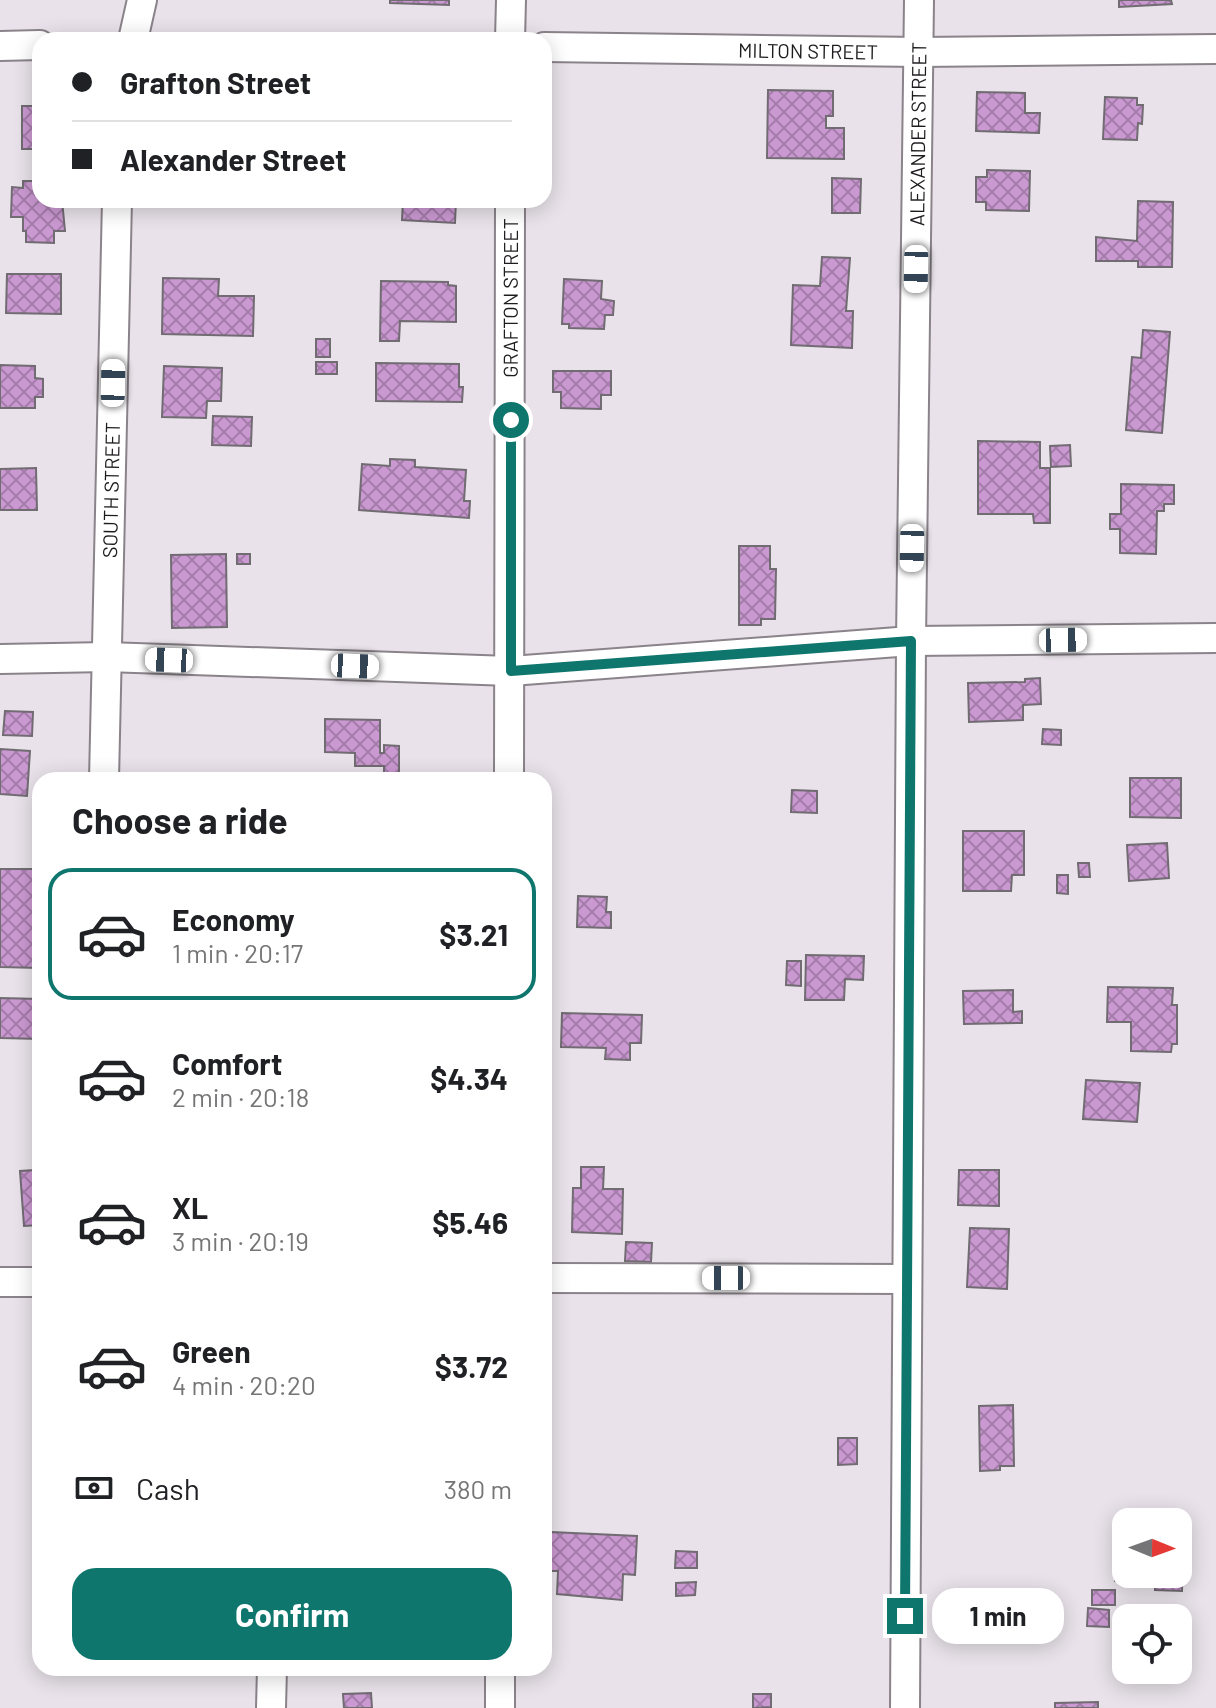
<!DOCTYPE html>
<meta charset="utf-8">
<style>
body{margin:0;font-family:Barlow,sans-serif;background:#f2f2f2;color:#202124;height:100vh;display:flex;flex-direction:column;font-size:30px;white-space:nowrap}
*{box-sizing:border-box;margin:0}
p{font-size:26px;color:#757577}
.icon{flex:none;width:44px;height:44px;fill:none;stroke:currentColor;stroke-width:2;stroke-linecap:round;stroke-linejoin:round}
.map{position:relative;flex:1;overflow:hidden}
.sheet{position:absolute;left:32px;top:772px;width:520px;height:904px;display:flex;flex-direction:column;background:#fff;border-radius:24px;box-shadow:0 4px 20px #0003}
.sheet>*{flex:none}
.hud{position:absolute;left:32px;top:32px;width:520px;height:176px;border-radius:24px;box-shadow:0 4px 20px #0003;display:grid;align-content:center;height:176px;padding:0 40px;background:#fff}
.needle{width:52px;rotate:91deg}
.fabs{position:absolute;left:1112px;top:1508px;display:grid;gap:16px}
.fabs a{display:grid;place-items:center;width:80px;height:80px;border-radius:16px;background:#fff;box-shadow:0 4px 20px #0003;font-size:40px}
.end{position:absolute;width:36px;height:36px;margin:-18px;border:10px solid #0f766e;background:#fff;box-shadow:0 0 0 4px #fff}
.from{border-radius:50%}
.bubble{position:absolute;height:56px;border-radius:24px;background:#fff;box-shadow:0 4px 20px #0003;font-size:26px;font-weight:700;line-height:56px;text-align:center}
.car{position:absolute;width:24px;height:48px;margin:-24px -12px;border-radius:10px;box-shadow:0 0 6px 2px #0007;background:linear-gradient(#fff 24%,#345 0 40%,#fff 0 76%,#345 0 86%,#fff 0)}
.hud b{display:flex;align-items:center;gap:28px;height:76px;font-size:30px}
.hud b+b{border-top:2px solid #e0e0e0}
.hud i{width:20px;height:20px;background:#202124}
ul{padding:0;list-style:none}
li{display:flex;align-items:center;gap:24px;height:132px;margin:0 16px 12px;padding:0 24px;border:4px solid transparent;border-radius:24px}
li div{flex:1}
li b{display:block;font-size:30px}
li em{font-style:normal;font-weight:700}
li.on{border-color:#0f766e}
li>.icon{width:72px;height:72px;stroke-width:1.5}
h2{padding:0 40px;font-size:36px;line-height:96px}
.pay{display:flex;align-items:center;gap:20px;height:88px;padding:0 40px;font-size:30px}
.pay p{margin-inline-start:auto}
.primary-button{display:flex;gap:16px;margin-top:auto;padding:16px 40px}
.primary-button a{flex:1;height:92px;border-radius:24px;background:#0f766e;color:#fff;font-size:32px;font-weight:700;line-height:92px;text-align:center}
.map>svg:first-child{display:block}
</style>
<div class="map">
<svg width="1216" height="1708" viewBox="0 0 1216 1708">
<defs>
<pattern id="building-cross-hatch" width="8" height="8" patternUnits="userSpaceOnUse" patternTransform="scale(2)"><rect width="8" height="8" fill="#cb99d2"/><path d="M0 0l8 8M0 8l8-8" fill="none" stroke="#a47caa"/></pattern>
</defs>
<rect width="100%" height="100%" fill="#e9e2ea"/>
<g fill="url(#building-cross-hatch)" stroke="#716b72" stroke-width="2">
<polygon points="390,0 449,0 449,5 390,3"/>
<polygon points="1119,0 1171,0 1172,4 1119,7"/>
<polygon points="768,90 833,91 833,116 826,116 826,128 844,128 844,159 767,158"/>
<polygon points="977,92 1025,93 1025,113 1040,113 1039,133 976,131"/>
<polygon points="1105,97 1137,98 1137,105 1143,105 1142,124 1138,123 1137,140 1103,139"/>
<rect x="22" y="106" width="18" height="43"/>
<polygon points="987,170 1030,171 1029,211 986,210 986,202 976,202 976,177 987,177"/>
<polygon points="832,178 861,179 860,213 832,213"/>
<polygon points="23,181 40,181 40,200 62,200 65,231 54,231 54,243 26,242 26,231 23,231 23,217 11,217 12,187 23,188"/>
<polygon points="403,200 456,200 455,223 402,220"/>
<polygon points="1138,201 1173,202 1172,267 1138,267 1138,261 1096,261 1096,237 1137,241"/>
<polygon points="822,257 850,258 846,311 853,311 852,348 791,345 793,285 820,286"/>
<polygon points="7,274 61,274 61,314 6,313"/>
<polygon points="163,278 219,279 218,296 254,296 253,336 162,334"/>
<polygon points="564,279 602,281 601,299 614,301 613,315 605,315 604,329 569,328 569,324 562,324"/>
<polygon points="381,281 448,282 448,285 456,286 456,322 400,321 399,341 380,341"/>
<polygon points="1143,330 1170,332 1162,433 1126,430 1132,357 1141,358"/>
<rect x="316" y="339" width="14" height="18"/>
<rect x="316" y="362" width="21" height="12"/>
<polygon points="376,363 459,364 459,387 463,387 462,402 376,401"/>
<polygon points="0,365 35,366 35,378 43,379 43,397 35,397 35,408 0,408"/>
<polygon points="164,366 222,368 221,401 207,401 206,418 162,417"/>
<polygon points="553,371 611,371 611,395 601,395 601,409 561,408 561,392 553,392"/>
<polygon points="213,416 252,417 251,446 212,445"/>
<polygon points="978,441 1040,442 1040,468 1050,468 1050,523 1034,523 1033,514 978,514"/>
<polygon points="1070,445 1071,466 1051,467 1050,446"/>
<polygon points="390,459 415,460 415,467 466,470 464,501 470,501 469,518 359,510 362,464 390,466"/>
<polygon points="36,468 37,510 0,510 0,469"/>
<polygon points="1121,484 1174,485 1174,504 1164,504 1164,511 1157,511 1156,554 1120,553 1120,529 1110,529 1110,514 1121,514"/>
<polygon points="739,546 770,546 770,569 776,569 775,619 761,619 761,625 739,625"/>
<polygon points="226,554 227,627 172,628 171,555"/>
<rect x="237" y="554" width="13" height="10"/>
<polygon points="1040,678 1041,704 1023,705 1023,720 969,722 968,683 1025,682 1025,679"/>
<polygon points="5,711 33,712 32,736 3,735"/>
<polygon points="325,719 380,720 380,753 384,753 384,745 399,746 399,773 384,773 384,766 355,766 355,753 325,752"/>
<polygon points="1043,729 1061,730 1061,745 1042,744"/>
<polygon points="0,749 30,751 27,796 0,794"/>
<polygon points="1130,778 1181,778 1181,818 1130,817"/>
<polygon points="792,790 817,791 817,813 791,812"/>
<polygon points="963,831 1024,831 1024,875 1012,875 1011,891 963,891"/>
<polygon points="1167,843 1169,878 1129,881 1127,845"/>
<polygon points="1078,863 1089,863 1090,877 1079,877"/>
<polygon points="0,869 40,869 40,968 0,967"/>
<polygon points="1057,875 1068,875 1068,894 1057,893"/>
<polygon points="578,896 607,897 606,912 611,912 611,928 577,927"/>
<polygon points="806,955 864,956 863,980 845,979 844,1000 805,1000"/>
<polygon points="787,961 801,961 801,986 786,985"/>
<polygon points="1108,987 1173,988 1172,1005 1177,1005 1177,1044 1172,1044 1171,1052 1131,1051 1131,1022 1107,1022"/>
<polygon points="1013,990 1013,1012 1022,1011 1022,1023 964,1024 963,991"/>
<polygon points="0,998 40,999 40,1039 0,1038"/>
<polygon points="562,1013 642,1015 641,1043 630,1043 630,1060 605,1059 606,1048 561,1047"/>
<polygon points="1086,1080 1140,1083 1137,1122 1083,1119"/>
<polygon points="35,1165 40,1165 40,1225 24,1226 20,1171 35,1170"/>
<polygon points="581,1167 604,1167 603,1189 623,1189 622,1234 572,1232 573,1188 581,1188"/>
<polygon points="959,1170 999,1170 999,1206 958,1205"/>
<polygon points="970,1228 1009,1229 1007,1289 967,1287"/>
<polygon points="626,1242 652,1243 651,1262 625,1261"/>
<polygon points="1013,1405 1014,1466 1000,1466 1000,1470 980,1471 979,1406"/>
<polygon points="838,1438 857,1438 857,1464 838,1465"/>
<polygon points="551,1532 637,1536 635,1575 623,1574 622,1600 557,1594 558,1571 550,1571"/>
<polygon points="1115,1542 1126,1542 1126,1574 1178,1574 1178,1543 1183,1543 1182,1591 1155,1590 1155,1581 1115,1581"/>
<polygon points="676,1551 697,1552 697,1568 675,1568"/>
<polygon points="696,1582 695,1595 676,1596 676,1583"/>
<rect x="1092" y="1590" width="23" height="15"/>
<polygon points="1088,1608 1109,1610 1109,1627 1087,1626"/>
<polygon points="972,1616 1018,1617 1017,1643 972,1643"/>
<polygon points="420,1668 456,1668 456,1675 420,1674"/>
<polygon points="371,1693 372,1708 344,1708 343,1694"/>
<polygon points="753,1694 771,1694 771,1707 753,1708"/>
<polygon points="1098,1702 1098,1708 1055,1708 1055,1703"/>
</g>
<g fill="none" stroke-linecap="round" stroke-linejoin="round">
<defs>
<g id="minor">
<polyline points="133,40 142,0"/>
<polyline points="510,40 511,0"/>
<polyline points="0,46 40,45"/>
<path id="s1" d="M 544,47 L 919,52 L 1216,49"/>
<polyline points="0,659 107,657 511,671 911,641 1216,638"/>
<path id="s2" d="M 104,780 L 117,200"/>
<path id="s3" d="M 509,780 L 510,200"/>
<polyline points="544,1278 907,1279"/>
<polyline points="0,1282 40,1282"/>
<polyline points="271,1708 272,1668"/>
<polyline points="500,1708 500,1668"/>
<path id="s4" d="M 905,1708 L 911,641 L 919,0"/>
</g>
</defs>
<use href="#minor" stroke="#8a838a" stroke-width="32"/>
<use href="#minor" stroke="#fff" stroke-width="28"/>
</g>
<g fill="none" stroke-linecap="round" stroke-linejoin="round">
<polyline stroke="#0f766e" stroke-width="10" points="511,420 511,671 911,641 905,1616"/>
</g>
<g text-anchor="middle" dominant-baseline="central" stroke-width="6" stroke-linejoin="round" paint-order="stroke">
<g font-size="20" fill="#1e1b1e" stroke="#fff">
<text stroke="none"><textPath href="#s1" startOffset="264">MILTON STREET</textPath></text>
<text stroke="none"><textPath href="#s4" startOffset="1574">ALEXANDER STREET</textPath></text>
<text stroke="none"><textPath href="#s3" startOffset="482">GRAFTON STREET</textPath></text>
<text stroke="none"><textPath href="#s2" startOffset="290">SOUTH STREET</textPath></text>
</g>
</g>
</svg>
<div class="fabs">
<a><svg class="needle" viewBox="-14 -14 28 28"><path d="M0-13l5 13h-10z" fill="#e53935"/><path d="M0 13l5-13h-10z" fill="#757577"/></svg></a>
<a><svg class="icon" aria-label="locate" viewBox="0 0 24 24"><circle cx="12" cy="12" r="6"/><path d="M12 2v4M12 18v4M2 12h4M18 12h4"/></svg></a>
</div>
<i class="end from" style="left:511px;top:420px"></i>
<i class="end" style="left:905px;top:1616px"></i>
<div class="bubble" style="left:932px;top:1588px;width:132px">1 min</div>
<i class="car" style="left:916px;top:269px;rotate:181deg"></i>
<i class="car" style="left:113px;top:383px;rotate:1deg"></i>
<i class="car" style="left:912px;top:548px;rotate:181deg"></i>
<i class="car" style="left:1063px;top:640px;rotate:89deg"></i>
<i class="car" style="left:169px;top:660px;rotate:272deg"></i>
<i class="car" style="left:355px;top:666px;rotate:92deg"></i>
<i class="car" style="left:726px;top:1278px;rotate:270deg"></i>
<div class="hud">
<b><i class="from"></i>Grafton Street</b>
<b><i></i>Alexander Street</b>
</div>
<section class="sheet">
<h2>Choose a ride</h2>
<ul>
<li class="on"><svg class="icon" aria-label="car" viewBox="0 0 24 24"><path d="M5 17H2v-5l4-1 3-4h7l3 4 3 1v5h-3M9 17h6M6 11h13"/><circle cx="7" cy="17" r="2"/><circle cx="17" cy="17" r="2"/></svg><div><b>Economy</b><p>1 min · 20:17</p></div><em>$3.21</em></li>
<li><svg class="icon" aria-label="car" viewBox="0 0 24 24"><path d="M5 17H2v-5l4-1 3-4h7l3 4 3 1v5h-3M9 17h6M6 11h13"/><circle cx="7" cy="17" r="2"/><circle cx="17" cy="17" r="2"/></svg><div><b>Comfort</b><p>2 min · 20:18</p></div><em>$4.34</em></li>
<li><svg class="icon" aria-label="car" viewBox="0 0 24 24"><path d="M5 17H2v-5l4-1 3-4h7l3 4 3 1v5h-3M9 17h6M6 11h13"/><circle cx="7" cy="17" r="2"/><circle cx="17" cy="17" r="2"/></svg><div><b>XL</b><p>3 min · 20:19</p></div><em>$5.46</em></li>
<li><svg class="icon" aria-label="car" viewBox="0 0 24 24"><path d="M5 17H2v-5l4-1 3-4h7l3 4 3 1v5h-3M9 17h6M6 11h13"/><circle cx="7" cy="17" r="2"/><circle cx="17" cy="17" r="2"/></svg><div><b>Green</b><p>4 min · 20:20</p></div><em>$3.72</em></li>
</ul>
<div class="pay"><svg class="icon" aria-label="cash" viewBox="0 0 24 24"><path d="M3 7h18v10H3z"/><circle cx="12" cy="12" r="2"/></svg>Cash<p>380 m</p></div>
<div class="primary-button"><a>Confirm</a></div>
</section>
</div>
